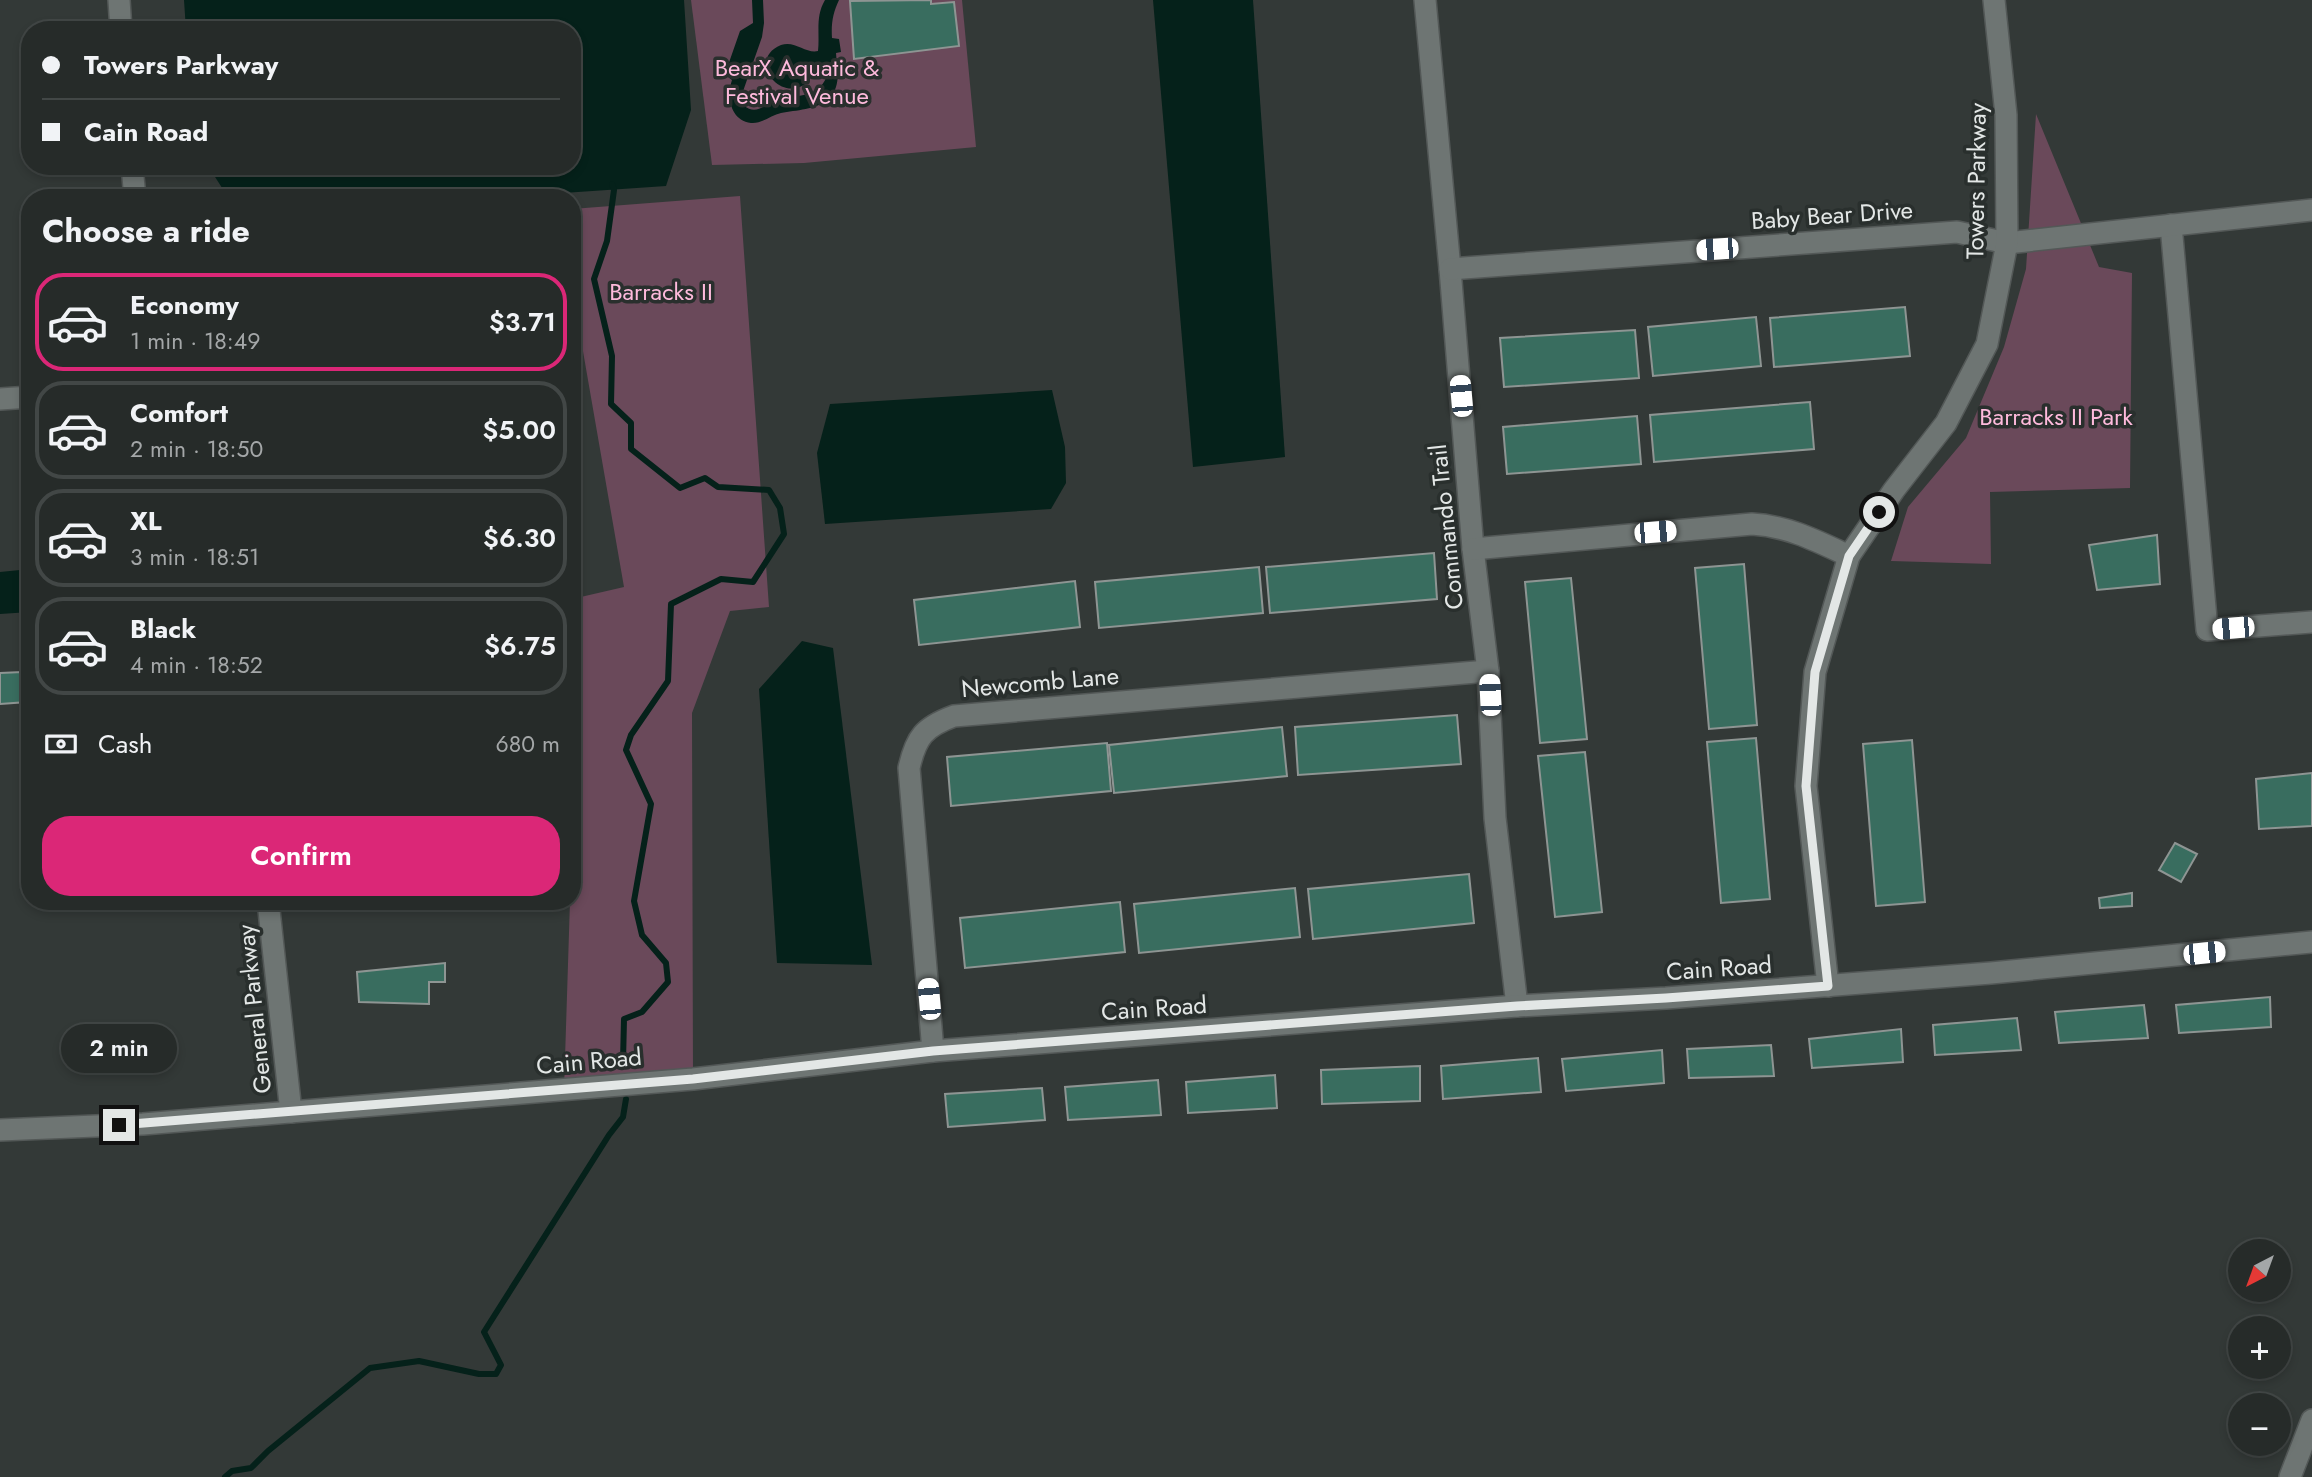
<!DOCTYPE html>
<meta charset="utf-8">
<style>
body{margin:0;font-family:Jost,sans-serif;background:#323735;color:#f1f3f6;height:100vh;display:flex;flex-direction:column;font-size:26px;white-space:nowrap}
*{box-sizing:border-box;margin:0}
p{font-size:23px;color:#a4a7a8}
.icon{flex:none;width:38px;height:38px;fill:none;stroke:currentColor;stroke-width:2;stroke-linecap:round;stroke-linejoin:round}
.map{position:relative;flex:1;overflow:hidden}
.details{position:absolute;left:21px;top:189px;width:560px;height:721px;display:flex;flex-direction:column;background:#262b29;border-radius:28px;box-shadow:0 4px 10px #0003,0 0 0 2px #424746}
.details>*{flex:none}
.hud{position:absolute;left:21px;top:21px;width:560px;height:154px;border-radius:28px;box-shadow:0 4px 10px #0003,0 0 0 2px #424746;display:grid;align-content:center;height:154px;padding:0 21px;background:#262b29}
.needle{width:46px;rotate:221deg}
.controls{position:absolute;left:2228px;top:1239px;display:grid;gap:14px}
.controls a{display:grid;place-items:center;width:63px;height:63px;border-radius:50%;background:#262b29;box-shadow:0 4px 10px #0003,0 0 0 2px #424746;font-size:35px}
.end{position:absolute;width:32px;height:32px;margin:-16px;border:9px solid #e3e7e6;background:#111;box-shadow:0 0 0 4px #111}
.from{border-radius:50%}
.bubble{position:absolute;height:49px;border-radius:24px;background:#262b29;box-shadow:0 4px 10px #0003,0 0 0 2px #424746;font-size:23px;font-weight:600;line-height:49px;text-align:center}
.car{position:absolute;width:21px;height:42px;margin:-21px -10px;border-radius:9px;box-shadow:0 0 5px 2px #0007;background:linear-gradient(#fff 24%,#345 0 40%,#fff 0 76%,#345 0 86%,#fff 0)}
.hud b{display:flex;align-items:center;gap:24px;height:66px;font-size:26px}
.hud b+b{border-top:2px solid #424746}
.hud i{width:18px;height:18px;background:#f1f3f6}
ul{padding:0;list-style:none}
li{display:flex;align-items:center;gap:21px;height:98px;margin:0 14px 10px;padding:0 7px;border:4px solid #424746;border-radius:28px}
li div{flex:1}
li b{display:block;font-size:26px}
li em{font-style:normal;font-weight:600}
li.selected{border-color:#db2777}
li>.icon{width:63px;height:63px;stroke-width:1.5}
h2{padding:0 21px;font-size:32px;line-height:84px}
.pay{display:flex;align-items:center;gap:18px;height:77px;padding:0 21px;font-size:26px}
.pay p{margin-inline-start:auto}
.primary-button{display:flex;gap:14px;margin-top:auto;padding:14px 21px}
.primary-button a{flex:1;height:80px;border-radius:28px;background:#db2777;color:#fff;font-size:28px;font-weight:600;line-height:80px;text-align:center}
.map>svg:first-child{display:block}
</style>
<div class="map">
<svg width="2312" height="1477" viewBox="0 0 2312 1477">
<rect width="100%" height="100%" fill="#333937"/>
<g fill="#6a495a">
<polygon points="691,0 962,0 976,147 804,163 712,165"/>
<polygon points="2036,114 2099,267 2132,273 2130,488 1990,492 1991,564 1891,561 1908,507 1966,438 2004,347 2026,269"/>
<polygon points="740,196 769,607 730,611 692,713 693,1079 564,1090 570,901 572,901 572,599 624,587 572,288 572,209"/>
</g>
<g fill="#05211a">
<polygon points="184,0 684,0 691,110 666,186 491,198 234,198 226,194 208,166 572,166 572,30 186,30"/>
<path d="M 752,0 L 763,0 L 764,23 L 762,37 L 741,97 L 743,105 C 758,117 763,103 778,100 C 799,94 821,99 828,72 L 827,67 L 820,62 C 812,68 813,79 804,85 C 777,101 748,58 781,45 C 795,40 806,54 818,51 C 820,33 815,17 825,0 L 839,0 C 833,13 831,23 832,38 L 839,39 L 841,52 L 836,53 C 837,69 842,87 828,99 C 816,110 796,110 781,113 C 771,115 762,124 751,123 C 729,120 727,95 732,80 L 725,74 L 740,31 L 753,23 Z"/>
<polygon points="1153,0 1253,0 1285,457 1193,467"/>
<polygon points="1052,390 1065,447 1066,483 1051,509 825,524 817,453 830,404"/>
<polygon points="30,569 30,612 0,614 0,572"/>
<polygon points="802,641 833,648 872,965 777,963 759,689"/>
</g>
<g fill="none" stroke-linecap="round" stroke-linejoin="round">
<g stroke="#05211a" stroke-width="6">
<polyline points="612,184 614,190 607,241 594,279 612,356 611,404 631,423 631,449 680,488 705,478 718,487 769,490 780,508 784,534 753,582 721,579 671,604 668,681 631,735 626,750 651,804 634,901 642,935 666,963 668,982 642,1012 624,1019 623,1062"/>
<polyline points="225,1477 232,1471 251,1468 268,1451 370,1368 419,1361 479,1374 496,1374 501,1365 484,1332 609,1135 623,1117 626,1099"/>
</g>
</g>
<g fill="#396d5f" stroke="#8e9593" stroke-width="2">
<polygon points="931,0 931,4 954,2 959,46 854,59 850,1"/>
<polygon points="1905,307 1910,356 1774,367 1770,318"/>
<polygon points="1756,317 1761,366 1653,376 1648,327"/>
<polygon points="1635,330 1639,378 1504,387 1500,338"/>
<polygon points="1810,402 1814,449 1654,462 1650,415"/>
<polygon points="1637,416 1641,464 1507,474 1503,427"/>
<polygon points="2157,535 2160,584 2097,590 2089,545"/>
<polygon points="1434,553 1437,599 1270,613 1266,567"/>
<polygon points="1744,564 1757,725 1709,729 1695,568"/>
<polygon points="1259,567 1263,613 1099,628 1095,582"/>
<polygon points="1571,578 1587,739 1540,743 1525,582"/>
<polygon points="1075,581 1080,627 919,645 914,600"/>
<polygon points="22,672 27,702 0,704 0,673"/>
<polygon points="1457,715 1461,764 1298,775 1295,727"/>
<polygon points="1282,727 1287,776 1114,793 1109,745"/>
<polygon points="1756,738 1770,899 1721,903 1707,742"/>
<polygon points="1912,740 1925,902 1876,906 1863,744"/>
<polygon points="1107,743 1111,791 951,806 947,757"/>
<polygon points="1585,752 1602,912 1555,917 1538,756"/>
<polygon points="2312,773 2312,826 2259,829 2256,779"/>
<polygon points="2175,843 2197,854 2181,882 2159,870"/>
<polygon points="1469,874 1474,923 1313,939 1308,889"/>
<polygon points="1295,888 1300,937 1139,953 1134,904"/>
<polygon points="2132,893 2132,906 2100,908 2099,898"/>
<polygon points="1120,902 1125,952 965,968 960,918"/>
<polygon points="445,963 445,982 429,982 429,1004 359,1002 357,972"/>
<polygon points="2270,997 2271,1027 2179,1033 2176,1005"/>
<polygon points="2144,1005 2148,1038 2059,1043 2055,1012"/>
<polygon points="2017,1018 2021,1050 1935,1055 1933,1025"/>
<polygon points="1901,1029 1903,1062 1812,1068 1809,1039"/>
<polygon points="1771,1045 1774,1076 1689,1078 1687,1049"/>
<polygon points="1662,1050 1664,1083 1566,1091 1562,1059"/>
<polygon points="1538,1058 1541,1092 1443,1099 1441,1066"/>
<polygon points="1420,1066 1420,1101 1322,1104 1321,1070"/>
<polygon points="1275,1075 1277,1108 1188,1113 1186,1082"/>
<polygon points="1158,1080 1161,1115 1068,1120 1065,1087"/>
<polygon points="1042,1088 1045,1120 948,1127 945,1094"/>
</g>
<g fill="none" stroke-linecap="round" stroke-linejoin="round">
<defs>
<g id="minor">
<polyline points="119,0 121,30"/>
<polyline points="1425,0 1450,269 1473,549 1488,671 1495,818 1517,1006"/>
<polyline points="132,166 135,198"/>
<polyline points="2171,225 2207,630 2312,622"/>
<polyline points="1450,269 1957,232 2007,243 2312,210"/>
<polyline points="0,399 30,397"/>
<path d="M 1473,549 L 1752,524 C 1788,526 1817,541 1849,556"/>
<polyline points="268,901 291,1112"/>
<polyline points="1828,986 1806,786 1815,672 1849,556 1894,490 1946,423 1987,344 2007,243 2006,115 1994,0"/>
<path d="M 933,1051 L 909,768 C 916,737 924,727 954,716 L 1488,671"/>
<polyline points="0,1130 143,1124 693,1079 933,1051 1517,1006 1666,998 1991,973 2312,942"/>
<polyline points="2290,1477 2312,1420"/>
</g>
</defs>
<use href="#minor" stroke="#535857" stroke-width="24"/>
<use href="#minor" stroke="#6e7573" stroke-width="21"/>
</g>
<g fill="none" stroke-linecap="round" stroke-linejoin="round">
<polyline stroke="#e3e7e6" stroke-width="9" points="119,1125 693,1079 933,1051 1517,1006 1666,998 1828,986 1806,786 1815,672 1849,556 1879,512"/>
</g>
<g text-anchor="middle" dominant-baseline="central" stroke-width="7" stroke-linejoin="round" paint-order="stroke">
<g font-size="24" fill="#febadc" stroke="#292f2d">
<text x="797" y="67">BearX Aquatic &amp;<tspan x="797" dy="28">Festival Venue</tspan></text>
<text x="661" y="291">Barracks II</text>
<text x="2056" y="416">Barracks II Park</text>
</g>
<g font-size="24" fill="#e3e7e6" stroke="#292f2d">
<text transform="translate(1976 181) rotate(-89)">Towers Parkway</text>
<text transform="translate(1832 215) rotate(-4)">Baby Bear Drive</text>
<text transform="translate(1446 527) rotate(-96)">Commando Trail</text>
<text transform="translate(1040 682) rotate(-5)">Newcomb Lane</text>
<text transform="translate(1719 968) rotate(-4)">Cain Road</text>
<text transform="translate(1154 1008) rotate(-4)">Cain Road</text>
<text transform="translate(254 1009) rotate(-96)">General Parkway</text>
<text transform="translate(589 1061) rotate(-5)">Cain Road</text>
</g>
</g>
</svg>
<div class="controls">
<a><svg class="needle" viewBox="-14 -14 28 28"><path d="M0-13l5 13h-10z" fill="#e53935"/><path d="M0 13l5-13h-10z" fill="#a4a7a8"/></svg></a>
<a>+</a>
<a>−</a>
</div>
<i class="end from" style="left:1879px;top:512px"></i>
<i class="end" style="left:119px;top:1125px"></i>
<div class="bubble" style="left:61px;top:1024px;width:116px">2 min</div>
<i class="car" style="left:1717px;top:249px;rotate:266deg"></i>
<i class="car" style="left:1461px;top:396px;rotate:355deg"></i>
<i class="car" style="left:1655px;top:532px;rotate:85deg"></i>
<i class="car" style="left:2233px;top:628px;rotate:265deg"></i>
<i class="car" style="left:1490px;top:695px;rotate:357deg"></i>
<i class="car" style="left:2204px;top:953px;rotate:84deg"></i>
<i class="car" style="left:929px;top:999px;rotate:355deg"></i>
<div class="hud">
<b><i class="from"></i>Towers Parkway</b>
<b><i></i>Cain Road</b>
</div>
<section class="details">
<h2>Choose a ride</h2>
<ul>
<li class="selected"><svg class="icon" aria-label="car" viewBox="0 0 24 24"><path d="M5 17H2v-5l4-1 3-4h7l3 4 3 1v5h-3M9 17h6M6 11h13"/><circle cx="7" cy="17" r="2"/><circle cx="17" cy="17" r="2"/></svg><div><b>Economy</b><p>1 min · 18:49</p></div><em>$3.71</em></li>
<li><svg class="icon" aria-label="car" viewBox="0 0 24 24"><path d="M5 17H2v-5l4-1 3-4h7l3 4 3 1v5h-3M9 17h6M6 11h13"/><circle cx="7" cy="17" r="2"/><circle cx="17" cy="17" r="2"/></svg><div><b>Comfort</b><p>2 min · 18:50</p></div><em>$5.00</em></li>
<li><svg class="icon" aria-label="car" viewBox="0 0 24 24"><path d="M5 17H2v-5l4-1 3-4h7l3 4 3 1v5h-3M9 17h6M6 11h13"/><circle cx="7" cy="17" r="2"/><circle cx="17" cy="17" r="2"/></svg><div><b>XL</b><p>3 min · 18:51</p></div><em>$6.30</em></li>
<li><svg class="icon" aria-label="car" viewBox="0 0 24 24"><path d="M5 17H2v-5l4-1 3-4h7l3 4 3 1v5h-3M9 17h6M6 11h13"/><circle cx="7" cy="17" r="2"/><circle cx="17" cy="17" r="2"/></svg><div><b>Black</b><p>4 min · 18:52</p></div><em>$6.75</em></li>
</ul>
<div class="pay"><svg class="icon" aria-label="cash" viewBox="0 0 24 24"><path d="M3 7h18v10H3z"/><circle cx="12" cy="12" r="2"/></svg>Cash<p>680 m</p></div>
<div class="primary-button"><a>Confirm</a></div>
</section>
</div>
